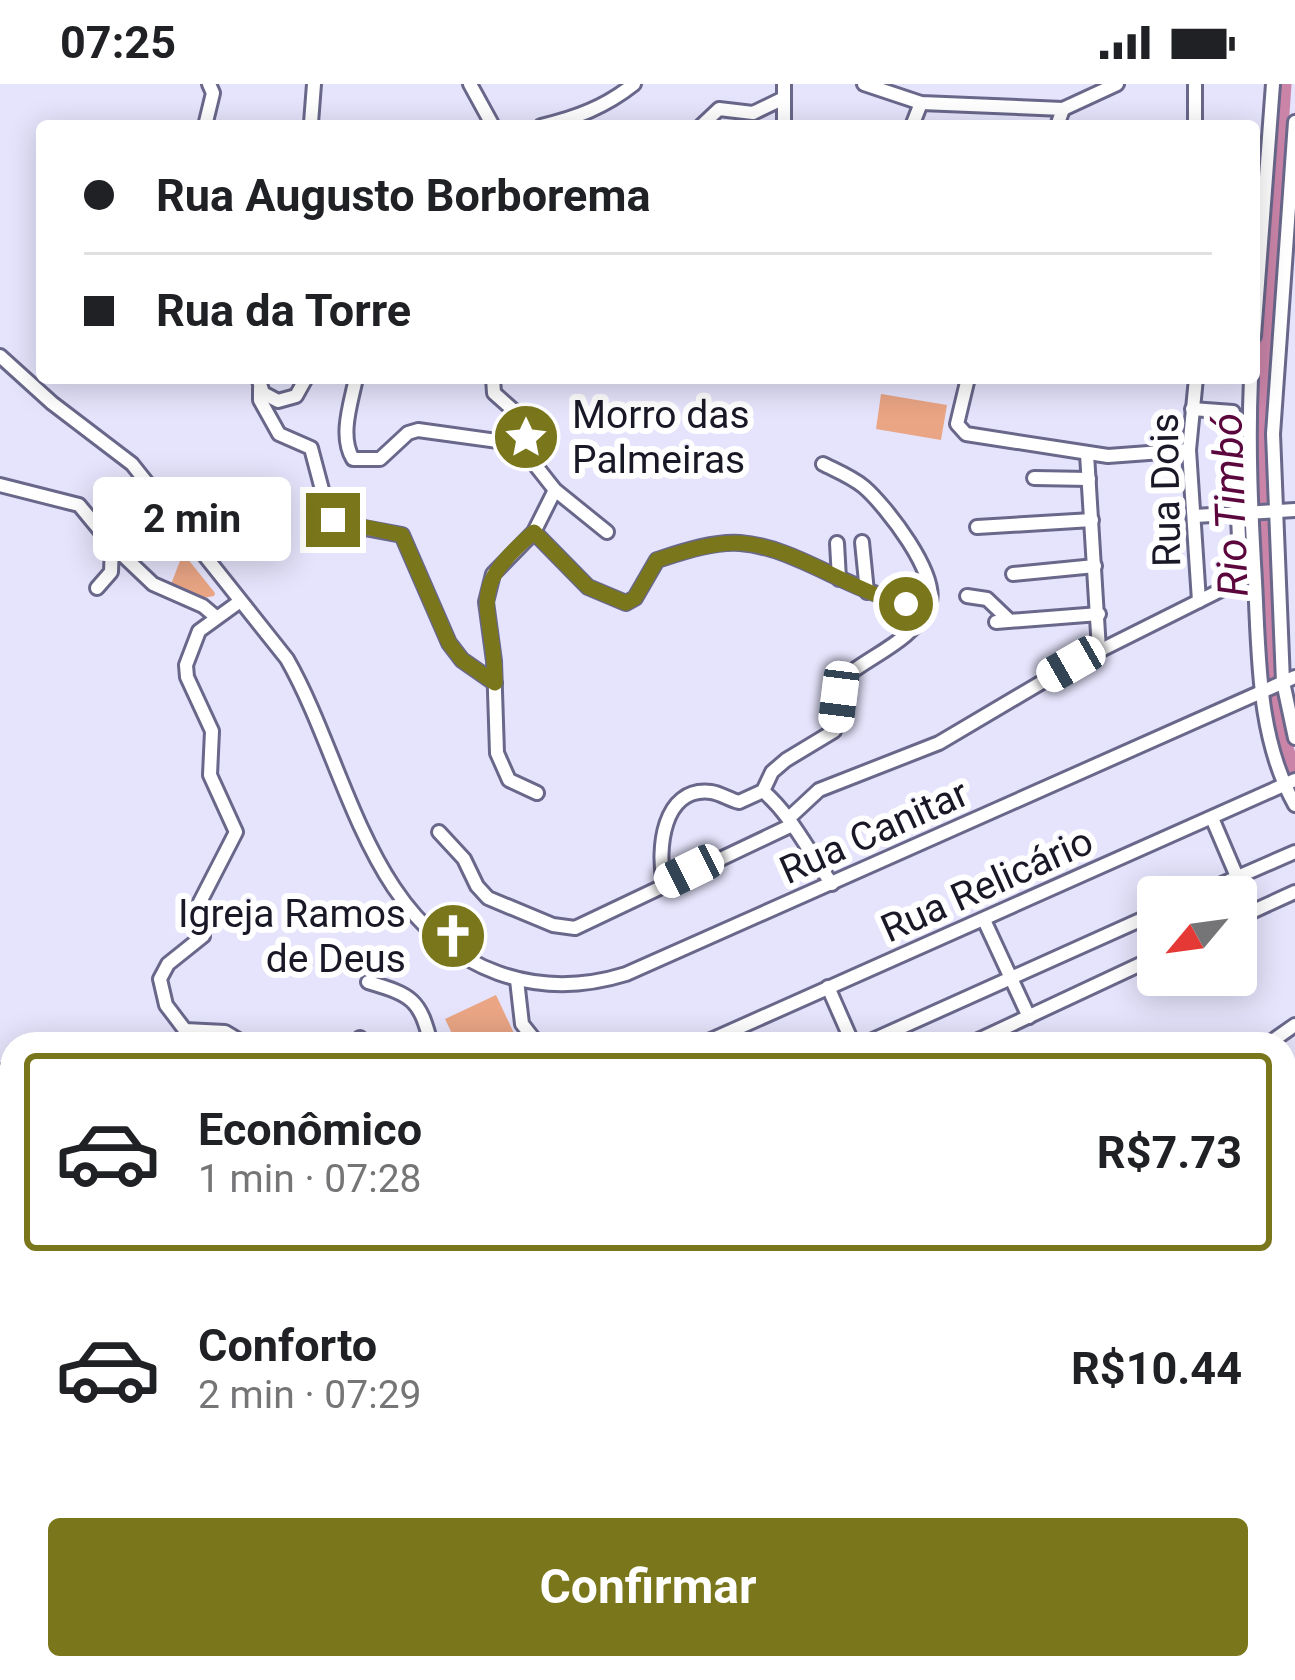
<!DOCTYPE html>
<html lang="pt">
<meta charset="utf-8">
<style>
body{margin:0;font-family:Roboto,sans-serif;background:#f2f2f2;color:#202124;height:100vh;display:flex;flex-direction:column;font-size:45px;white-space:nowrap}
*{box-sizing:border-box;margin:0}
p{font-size:39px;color:#757577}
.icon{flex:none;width:66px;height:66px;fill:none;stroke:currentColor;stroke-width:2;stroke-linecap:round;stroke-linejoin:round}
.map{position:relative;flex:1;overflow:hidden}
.panel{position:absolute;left:0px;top:948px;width:1296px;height:648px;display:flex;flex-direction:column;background:#fff;border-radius:36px 36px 0 0;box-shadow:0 6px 30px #0003}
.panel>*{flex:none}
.guide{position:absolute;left:36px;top:36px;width:1224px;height:264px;border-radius:12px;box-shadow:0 6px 30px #0003;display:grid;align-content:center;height:264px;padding:0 48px;background:#fff}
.needle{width:78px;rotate:241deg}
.tools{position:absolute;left:1137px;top:792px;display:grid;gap:24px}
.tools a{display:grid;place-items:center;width:120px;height:120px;border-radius:12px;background:#fff;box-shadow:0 6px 30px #0003;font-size:60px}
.end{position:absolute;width:54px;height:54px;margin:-27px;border:15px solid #7a761b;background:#fff;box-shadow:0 0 0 6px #fff}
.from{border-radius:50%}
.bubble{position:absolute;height:84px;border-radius:12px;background:#fff;box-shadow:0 6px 30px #0003;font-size:39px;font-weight:700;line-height:84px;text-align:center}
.car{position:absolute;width:36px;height:72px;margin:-36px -18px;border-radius:15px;box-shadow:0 0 9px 3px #0007;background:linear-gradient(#fff 24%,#345 0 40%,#fff 0 76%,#345 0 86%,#fff 0)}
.guide b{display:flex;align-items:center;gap:42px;height:114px;font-size:45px}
.guide b+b{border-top:3px solid #e0e0e0}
.guide i{width:30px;height:30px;background:#202124}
ul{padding:21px 0 0;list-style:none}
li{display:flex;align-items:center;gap:36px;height:198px;margin:0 24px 18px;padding:0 24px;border:6px solid transparent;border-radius:12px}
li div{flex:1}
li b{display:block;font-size:45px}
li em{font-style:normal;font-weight:700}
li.active{border-color:#7a761b}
li>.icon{width:108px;height:108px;stroke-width:1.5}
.action{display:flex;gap:24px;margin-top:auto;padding:24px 48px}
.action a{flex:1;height:138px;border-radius:12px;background:#7a761b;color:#fff;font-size:48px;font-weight:700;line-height:138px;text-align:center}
.status{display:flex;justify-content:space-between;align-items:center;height:84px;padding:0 60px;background:#fff;direction:ltr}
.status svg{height:33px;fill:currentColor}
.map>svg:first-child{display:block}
</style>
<div class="status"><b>07:25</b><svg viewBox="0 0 49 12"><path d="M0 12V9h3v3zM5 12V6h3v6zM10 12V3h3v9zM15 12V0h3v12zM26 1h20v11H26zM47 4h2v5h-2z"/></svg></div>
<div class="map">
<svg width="1295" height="1596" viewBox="0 0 1295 1596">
<rect width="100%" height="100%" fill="#e5e4fc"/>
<g fill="#e9a584">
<polygon points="881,310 947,321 941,356 876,345"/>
<polygon points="183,469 215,509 214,512 197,515 170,503"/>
<polygon points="496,911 519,960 457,960 445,935"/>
</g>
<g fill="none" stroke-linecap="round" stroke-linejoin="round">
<polyline stroke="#c984a8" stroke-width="15" points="1284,0 1259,364 1275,627 1295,694"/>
<defs>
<g id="minor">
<polyline points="470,0 493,42"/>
<polyline points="864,0 921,19 1063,25 1117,0"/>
<polyline points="1195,0 1195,42"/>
<polyline points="1295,38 1273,350 1283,598 1295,654"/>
<polyline points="311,39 314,0"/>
<polyline points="205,42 213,9 209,0"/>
<path d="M 541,42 C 576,34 605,23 634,0"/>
<polyline points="701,42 719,25 753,29 784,14"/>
<polyline points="784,42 784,0"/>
<polyline points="912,42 921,19"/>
<polyline points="1057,42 1063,25"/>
<polyline points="1254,252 1273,0"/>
<path d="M 0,272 L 52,319 L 132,380 L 287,575 C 348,682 367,842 498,889 C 540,904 584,903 626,890 L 1295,593"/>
<polyline points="258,294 263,309 278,317 296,312 306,294"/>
<path d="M 356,294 C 351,319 339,352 353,375 L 380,375 L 408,349 L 418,346 L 512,359 L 525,368 L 555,406 L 607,448"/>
<polyline points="493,294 494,309 521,333 522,342 512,359"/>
<polyline points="968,294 957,340 966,350 1108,372 1189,366"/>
<polyline points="1196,294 1189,366 1199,517"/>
<path d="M 1251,294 C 1248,362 1251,428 1255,497 C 1259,571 1257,654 1295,721"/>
<polyline points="260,304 260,316 279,350 311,364 329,432 343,440 402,451 449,559 462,576 495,599"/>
<polyline points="1087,370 1099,566"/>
<polyline points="1034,394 1089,395"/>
<polyline points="0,401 79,421 112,461 153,500 203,522 216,533"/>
<polyline points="1195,432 1295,426"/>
<polyline points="977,443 1092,436"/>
<path d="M 534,448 L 588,503 L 626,519 L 635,514 L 657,476 C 682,468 714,457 740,459 C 804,464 859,518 929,521"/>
<polyline points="862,458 867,508"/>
<polyline points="837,459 839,495"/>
<polyline points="1013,490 1095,482"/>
<polyline points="97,504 111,488 112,461"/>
<polyline points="967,512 987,515 1009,536"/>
<polyline points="239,518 199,547 186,581 187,593 212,647 210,691 236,748 200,818 203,852 168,880 160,895 166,921 185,946 225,948 245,960"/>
<polyline points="996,538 1099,530"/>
<path d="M 763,707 C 792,732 808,767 832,800"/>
<polyline points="537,709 509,696 497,669 494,577 486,518 493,490 534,448 555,406"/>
<polyline points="790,733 819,706 939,659 1071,581 1241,496 1233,328 1192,325"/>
<polyline points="1212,734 1252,828"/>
<polyline points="439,748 464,775 477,802 488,814 553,841 575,844 792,741"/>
<path d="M 664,799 C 657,767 662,702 711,708 C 720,709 730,716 739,718 L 763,707 L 772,688 L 786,676 L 834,647 L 845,593 C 873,570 913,557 929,521 C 941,492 885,421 864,403 C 852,393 837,387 823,380"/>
<polyline points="1192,813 1295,768"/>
<polyline points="1236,835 1295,808"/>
<polyline points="984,836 1029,933"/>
<polyline points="517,896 522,940 538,960"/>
<path d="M 368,898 C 412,911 420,915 431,960"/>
<polyline points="828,903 853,960"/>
<polyline points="360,954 365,960"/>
<polyline points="702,960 1295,696"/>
<polyline points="864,960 1158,828"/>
<polyline points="970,960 1158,872"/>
<polyline points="1268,960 1295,941"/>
<polyline points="0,987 12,1015"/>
<polyline points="12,1037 12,1053"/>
<polyline points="1284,1051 1295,1044"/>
<polyline points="1284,1095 1295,1088"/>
<polyline points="1284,1150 1295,1143"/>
<polyline points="1284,1249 1295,1242"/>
<polyline points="0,1405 12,1424"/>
<polyline points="1284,1458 1295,1450"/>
<polyline points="1284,1577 1295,1568"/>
<polyline points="199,1584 214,1596"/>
<polyline points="1172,1584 1177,1596"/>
<polyline points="339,1596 341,1584"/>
<polyline points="1261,1596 1276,1584"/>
</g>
</defs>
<use href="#minor" stroke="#69678a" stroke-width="18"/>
<use href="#minor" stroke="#fff" stroke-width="12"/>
</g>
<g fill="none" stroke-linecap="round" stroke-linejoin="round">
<path stroke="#7a761b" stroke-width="15" d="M 333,436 L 402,451 L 449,559 L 462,576 L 495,599 C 495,522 461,509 534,448 L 588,503 L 626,519 L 635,514 L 657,476 C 682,468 713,458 739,459 C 795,462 850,508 906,520"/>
</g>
<defs>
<symbol id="sight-disc" viewBox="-11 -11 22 22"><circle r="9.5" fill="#7a761b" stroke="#fff"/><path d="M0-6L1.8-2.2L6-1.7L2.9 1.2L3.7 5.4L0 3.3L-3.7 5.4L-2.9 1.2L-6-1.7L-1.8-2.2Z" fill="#fff"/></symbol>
<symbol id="church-disc" viewBox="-11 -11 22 22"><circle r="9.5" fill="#7a761b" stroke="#fff"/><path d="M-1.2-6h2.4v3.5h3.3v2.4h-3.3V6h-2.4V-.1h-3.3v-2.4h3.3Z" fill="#fff"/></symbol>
</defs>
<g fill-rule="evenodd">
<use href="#sight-disc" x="488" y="315" width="76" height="76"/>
<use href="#church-disc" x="415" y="814" width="76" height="76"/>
</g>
<g text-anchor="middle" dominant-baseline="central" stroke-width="12" stroke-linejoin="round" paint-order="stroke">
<g font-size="39" fill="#191826" stroke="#fff" text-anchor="start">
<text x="572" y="331">Morro das<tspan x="572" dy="45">Palmeiras</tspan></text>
<text x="406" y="830" text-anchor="end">Igreja Ramos<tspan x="406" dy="45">de Deus</tspan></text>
</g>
<g font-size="39" fill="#191826" stroke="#fff">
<text transform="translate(1166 406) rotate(-91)">Rua Dois</text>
<text transform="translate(874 748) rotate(-24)">Rua Canitar</text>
<text transform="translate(987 801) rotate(-24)">Rua Relicário</text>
</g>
<g font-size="42" font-style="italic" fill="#5c063e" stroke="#fff">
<text transform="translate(1230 421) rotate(-92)">Rio Timbó</text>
</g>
</g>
</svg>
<div class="tools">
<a><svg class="needle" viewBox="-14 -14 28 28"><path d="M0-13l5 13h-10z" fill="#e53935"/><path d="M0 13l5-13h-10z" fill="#757577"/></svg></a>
</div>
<i class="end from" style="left:906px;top:520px"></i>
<i class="end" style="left:333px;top:436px"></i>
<div class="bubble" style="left:93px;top:393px;width:198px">2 min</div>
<i class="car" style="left:1071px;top:580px;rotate:240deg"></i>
<i class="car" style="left:839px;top:613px;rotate:187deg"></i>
<i class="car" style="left:689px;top:787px;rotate:244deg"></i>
<div class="guide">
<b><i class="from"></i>Rua Augusto Borborema</b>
<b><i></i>Rua da Torre</b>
</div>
<section class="panel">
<ul>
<li class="active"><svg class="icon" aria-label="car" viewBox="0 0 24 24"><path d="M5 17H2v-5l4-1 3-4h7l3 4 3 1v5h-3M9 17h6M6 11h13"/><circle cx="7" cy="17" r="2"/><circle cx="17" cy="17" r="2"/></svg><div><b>Econômico</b><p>1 min · 07:28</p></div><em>R$7.73</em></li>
<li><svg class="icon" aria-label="car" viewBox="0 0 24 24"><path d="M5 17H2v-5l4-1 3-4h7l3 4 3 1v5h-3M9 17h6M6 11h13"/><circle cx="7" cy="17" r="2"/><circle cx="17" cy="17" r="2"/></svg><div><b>Conforto</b><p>2 min · 07:29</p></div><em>R$10.44</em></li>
</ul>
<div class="action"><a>Confirmar</a></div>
</section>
</div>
